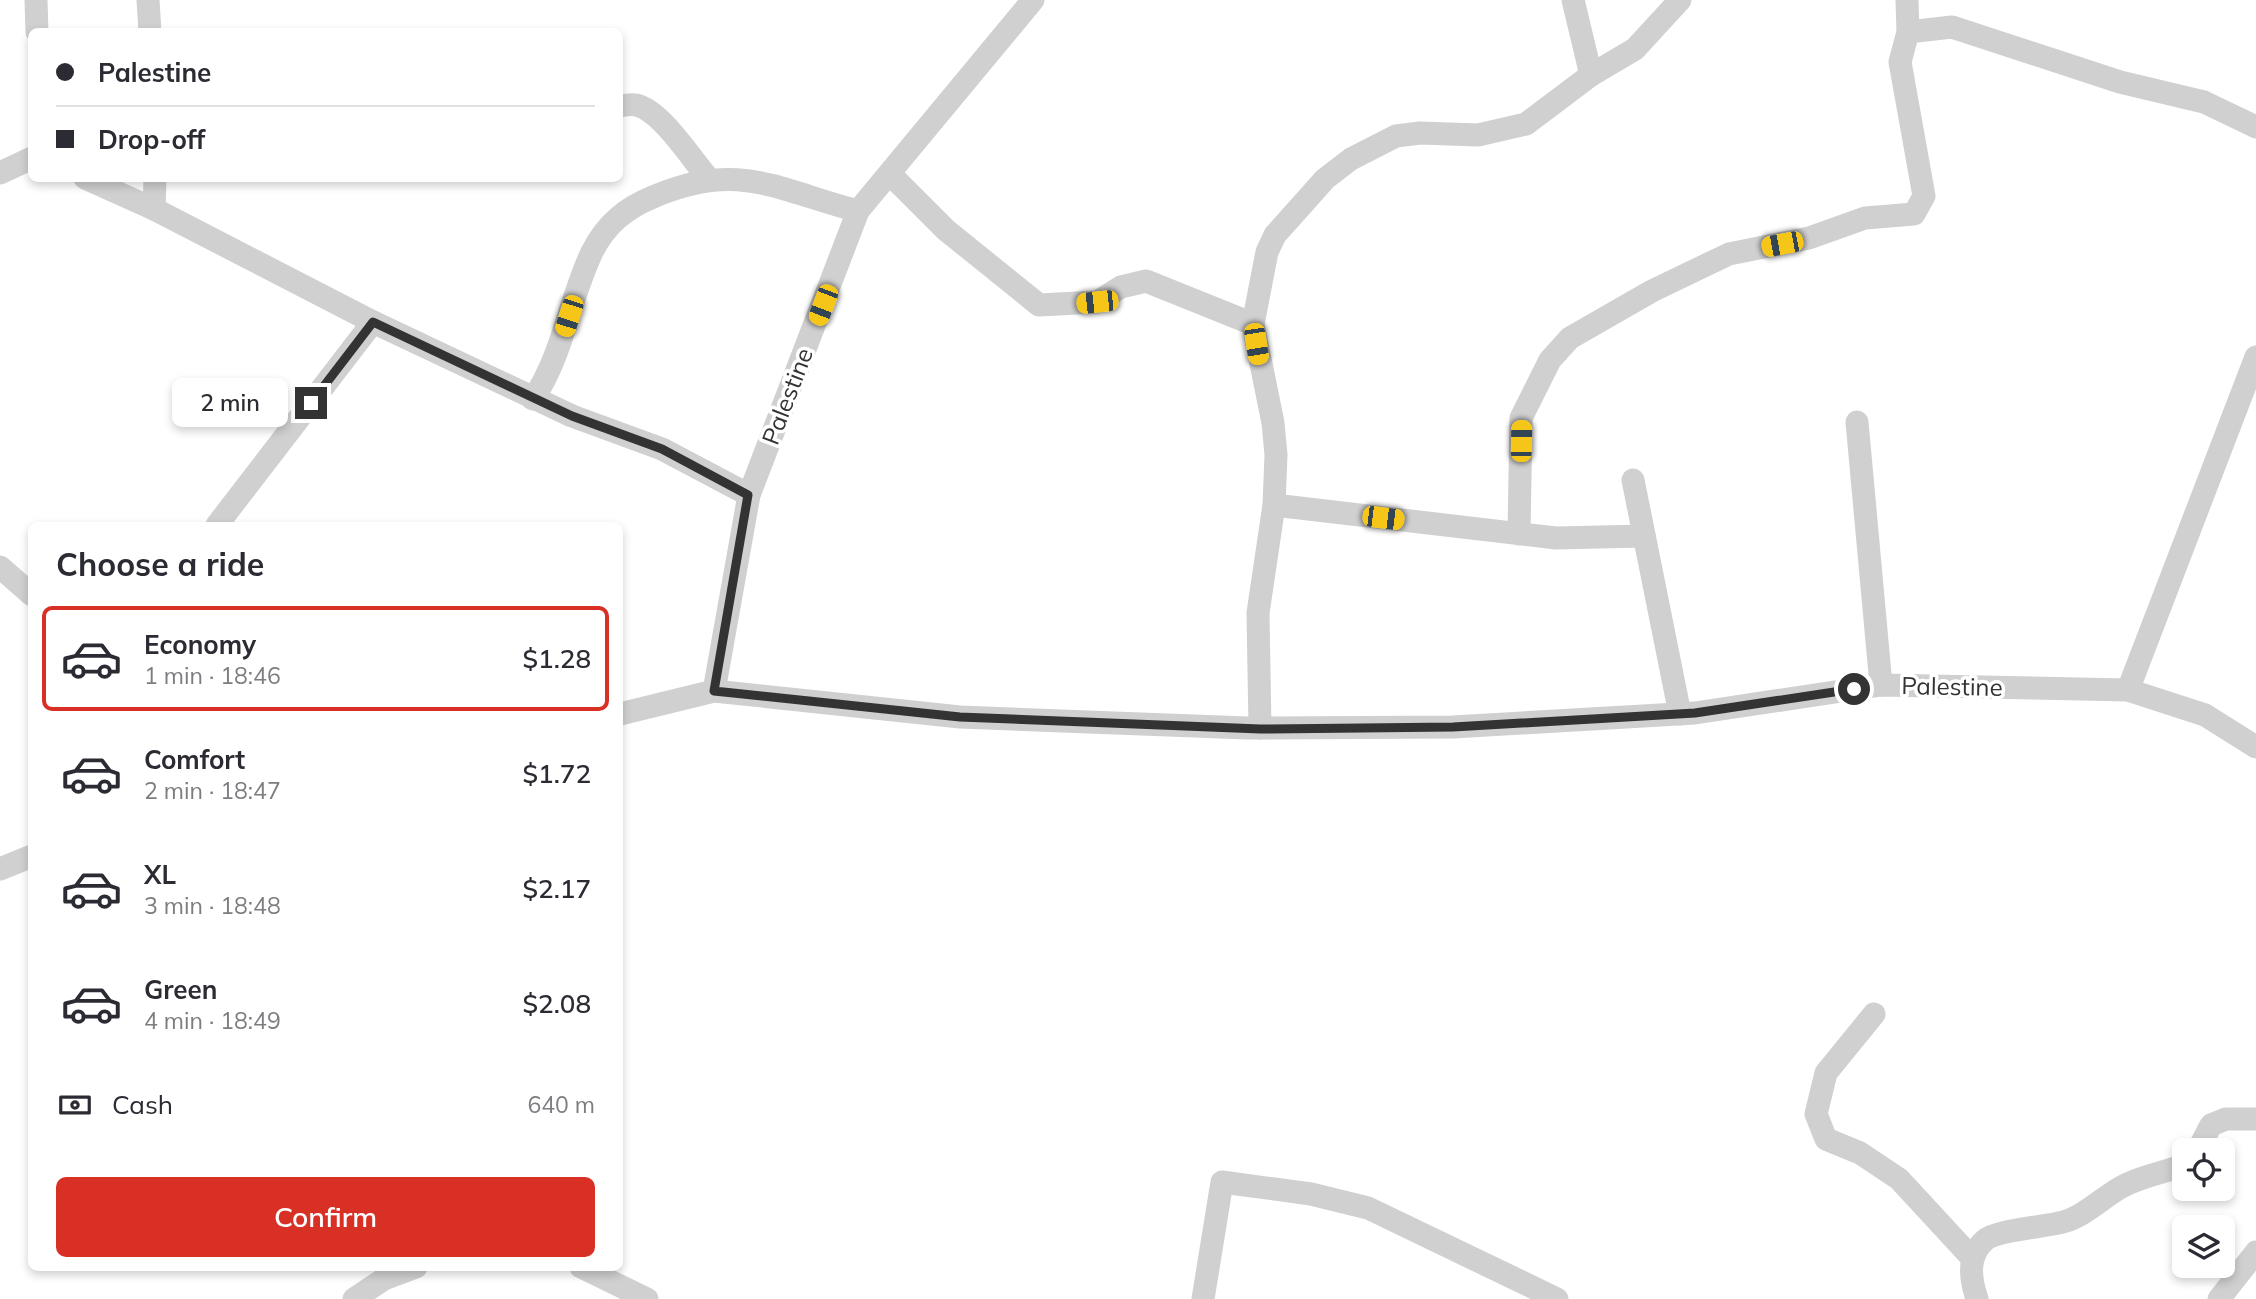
<!DOCTYPE html>
<meta charset="utf-8">
<style>
body{margin:0;font-family:Mulish,sans-serif;background:#f2f2f3;color:#2b2b33;height:100vh;display:flex;flex-direction:column;font-size:26px;white-space:nowrap}
*{box-sizing:border-box;margin:0}
p{font-size:23px;color:#7c7c81}
.icon{flex:none;width:38px;height:38px;fill:none;stroke:currentColor;stroke-width:2;stroke-linecap:round;stroke-linejoin:round}
.map{position:relative;flex:1;overflow:hidden}
.side{position:absolute;left:28px;top:522px;width:595px;height:749px;display:flex;flex-direction:column;background:#fff;border-radius:10px;box-shadow:0 4px 10px #0003}
.side>*{flex:none}
.banner{position:absolute;left:28px;top:28px;width:595px;height:154px;border-radius:10px;box-shadow:0 4px 10px #0003;display:grid;align-content:center;height:154px;padding:0 28px;background:#fff}
.tools{position:absolute;left:2172px;top:1138px;display:grid;gap:14px}
.tools a{display:grid;place-items:center;width:63px;height:63px;border-radius:10px;background:#fff;box-shadow:0 4px 10px #0003;font-size:35px}
.end{position:absolute;width:32px;height:32px;margin:-16px;border:9px solid #333;background:#fff;box-shadow:0 0 0 4px #fff}
.from{border-radius:50%}
.bubble{position:absolute;height:49px;border-radius:10px;background:#fff;box-shadow:0 4px 10px #0003;font-size:23px;font-weight:600;line-height:49px;text-align:center}
.car{position:absolute;width:21px;height:42px;margin:-21px -10px;border-radius:9px;box-shadow:0 0 5px 2px #0007;background:linear-gradient(#f5c518 24%,#345 0 40%,#f5c518 0 76%,#345 0 86%,#f5c518 0)}
.banner b{display:flex;align-items:center;gap:24px;height:66px;font-size:26px}
.banner b+b{border-top:2px solid #e1e1e2}
.banner i{width:18px;height:18px;background:#2b2b33}
ul{padding:0;list-style:none}
li{display:flex;align-items:center;gap:21px;height:105px;margin:0 14px 10px;padding:0 14px;border:4px solid transparent;border-radius:10px}
li div{flex:1}
li b{display:block;font-size:26px}
li em{font-style:normal;font-weight:600}
li.selected{border-color:#d93025}
li>.icon{width:63px;height:63px;stroke-width:1.5}
h2{padding:0 28px;font-size:32px;line-height:84px}
.pay{display:flex;align-items:center;gap:18px;height:77px;padding:0 28px;font-size:26px}
.pay p{margin-inline-start:auto}
.cta{display:flex;gap:14px;margin-top:auto;padding:14px 28px}
.cta a{flex:1;height:80px;border-radius:10px;background:#d93025;color:#fff;font-size:28px;font-weight:600;line-height:80px;text-align:center}
.map>svg:first-child{display:block}
</style>
<div class="map">
<svg width="2256" height="1299" viewBox="0 0 2256 1299">
<rect width="100%" height="100%" fill="#fff"/>
<g fill="none" stroke-linecap="round" stroke-linejoin="round">
<g stroke="#d0d0d0" stroke-width="23">
<polyline points="36,0 37,32"/>
<polyline points="148,0 150,32"/>
<polyline points="1573,0 1591,75"/>
<polyline points="1907,0 1908,32"/>
<path d="M 620,106 C 625,105 631,104 636,105 C 661,110 692,160 709,179"/>
<polyline points="0,173 32,158"/>
<polyline points="890,174 946,230 1039,305 1097,302 1121,287 1146,281 1253,324"/>
<polyline points="85,178 154,209 373,322 217,525"/>
<polyline points="154,209 155,178"/>
<polyline points="373,322 572,416 662,449 749,495"/>
<path d="M 533,399 C 563,355 569,300 592,252 C 606,224 626,208 653,197 C 739,160 777,190 858,211"/>
<polyline points="1857,422 1881,685"/>
<polyline points="1633,480 1680,714"/>
<polyline points="1274,505 1556,538 1644,536"/>
<polyline points="1519,534 1521,418 1550,360 1570,338 1652,291 1729,254 1809,238 1865,218 1914,214 1924,196 1900,62 1908,32 1952,27 2120,82 2204,102 2256,127"/>
<polyline points="0,567 32,595"/>
<polyline points="2128,690 2256,357"/>
<polyline points="714,691 749,495 858,211 1033,0"/>
<polyline points="620,714 714,691 960,717 1247,728 1453,727 1695,713 1881,685 2128,690 2205,715 2256,747"/>
<polyline points="1260,728 1258,613 1274,505 1276,455 1273,423 1253,324 1267,252 1275,235 1325,179 1351,159 1396,136 1420,133 1478,135 1526,124 1591,75 1635,49 1680,0"/>
<polyline points="0,869 32,856"/>
<polyline points="1874,1014 1826,1073 1816,1114 1826,1139 1860,1153 1899,1179 1972,1258"/>
<polyline points="2198,1150 2211,1125 2226,1119 2256,1119"/>
<polyline points="581,1267 647,1299"/>
<polyline points="354,1299 384,1279 416,1267"/>
<polyline points="1203,1299 1222,1182 1311,1194 1368,1208 1557,1299"/>
<path d="M 1977,1299 C 1970,1278 1967,1256 1985,1240 C 1996,1230 2045,1227 2063,1222 C 2084,1216 2100,1200 2118,1189 C 2137,1177 2163,1173 2184,1165"/>
<polyline points="2219,1299 2256,1252"/>
</g>
</g>
<g fill="none" stroke-linecap="round" stroke-linejoin="round">
<polyline stroke="#333" stroke-width="9" points="311,403 373,322 572,416 662,449 748,495 714,691 960,717 1260,729 1453,727 1695,713 1854,689"/>
</g>
<g text-anchor="middle" dominant-baseline="central" stroke-width="7" stroke-linejoin="round" paint-order="stroke">
<g font-size="24" fill="#333" stroke="#fff">
<text transform="translate(787 396) rotate(-69)">Palestine</text>
<text transform="translate(1952 686) rotate(1)">Palestine</text>
</g>
</g>
</svg>
<div class="tools">
<a><svg class="icon" aria-label="locate" viewBox="0 0 24 24"><circle cx="12" cy="12" r="6"/><path d="M12 2v4M12 18v4M2 12h4M18 12h4"/></svg></a>
<a><svg class="icon" aria-label="layers" viewBox="0 0 24 24"><path d="M12 4l9 5-9 5-9-5zM3 14l9 5 9-5"/></svg></a>
</div>
<i class="end from" style="left:1854px;top:689px"></i>
<i class="end" style="left:311px;top:403px"></i>
<div class="bubble" style="left:172px;top:378px;width:116px">2 min</div>
<i class="car" style="left:1782px;top:244px;rotate:259deg"></i>
<i class="car" style="left:1097px;top:302px;rotate:264deg"></i>
<i class="car" style="left:823px;top:305px;rotate:201deg"></i>
<i class="car" style="left:569px;top:316px;rotate:198deg"></i>
<i class="car" style="left:1256px;top:344px;rotate:171deg"></i>
<i class="car" style="left:1521px;top:441px;rotate:1deg"></i>
<i class="car" style="left:1383px;top:518px;rotate:97deg"></i>
<div class="banner">
<b><i class="from"></i>Palestine</b>
<b><i></i>Drop-off</b>
</div>
<section class="side">
<h2>Choose a ride</h2>
<ul>
<li class="selected"><svg class="icon" aria-label="car" viewBox="0 0 24 24"><path d="M5 17H2v-5l4-1 3-4h7l3 4 3 1v5h-3M9 17h6M6 11h13"/><circle cx="7" cy="17" r="2"/><circle cx="17" cy="17" r="2"/></svg><div><b>Economy</b><p>1 min · 18:46</p></div><em>$1.28</em></li>
<li><svg class="icon" aria-label="car" viewBox="0 0 24 24"><path d="M5 17H2v-5l4-1 3-4h7l3 4 3 1v5h-3M9 17h6M6 11h13"/><circle cx="7" cy="17" r="2"/><circle cx="17" cy="17" r="2"/></svg><div><b>Comfort</b><p>2 min · 18:47</p></div><em>$1.72</em></li>
<li><svg class="icon" aria-label="car" viewBox="0 0 24 24"><path d="M5 17H2v-5l4-1 3-4h7l3 4 3 1v5h-3M9 17h6M6 11h13"/><circle cx="7" cy="17" r="2"/><circle cx="17" cy="17" r="2"/></svg><div><b>XL</b><p>3 min · 18:48</p></div><em>$2.17</em></li>
<li><svg class="icon" aria-label="car" viewBox="0 0 24 24"><path d="M5 17H2v-5l4-1 3-4h7l3 4 3 1v5h-3M9 17h6M6 11h13"/><circle cx="7" cy="17" r="2"/><circle cx="17" cy="17" r="2"/></svg><div><b>Green</b><p>4 min · 18:49</p></div><em>$2.08</em></li>
</ul>
<div class="pay"><svg class="icon" aria-label="cash" viewBox="0 0 24 24"><path d="M3 7h18v10H3z"/><circle cx="12" cy="12" r="2"/></svg>Cash<p>640 m</p></div>
<div class="cta"><a>Confirm</a></div>
</section>
</div>
